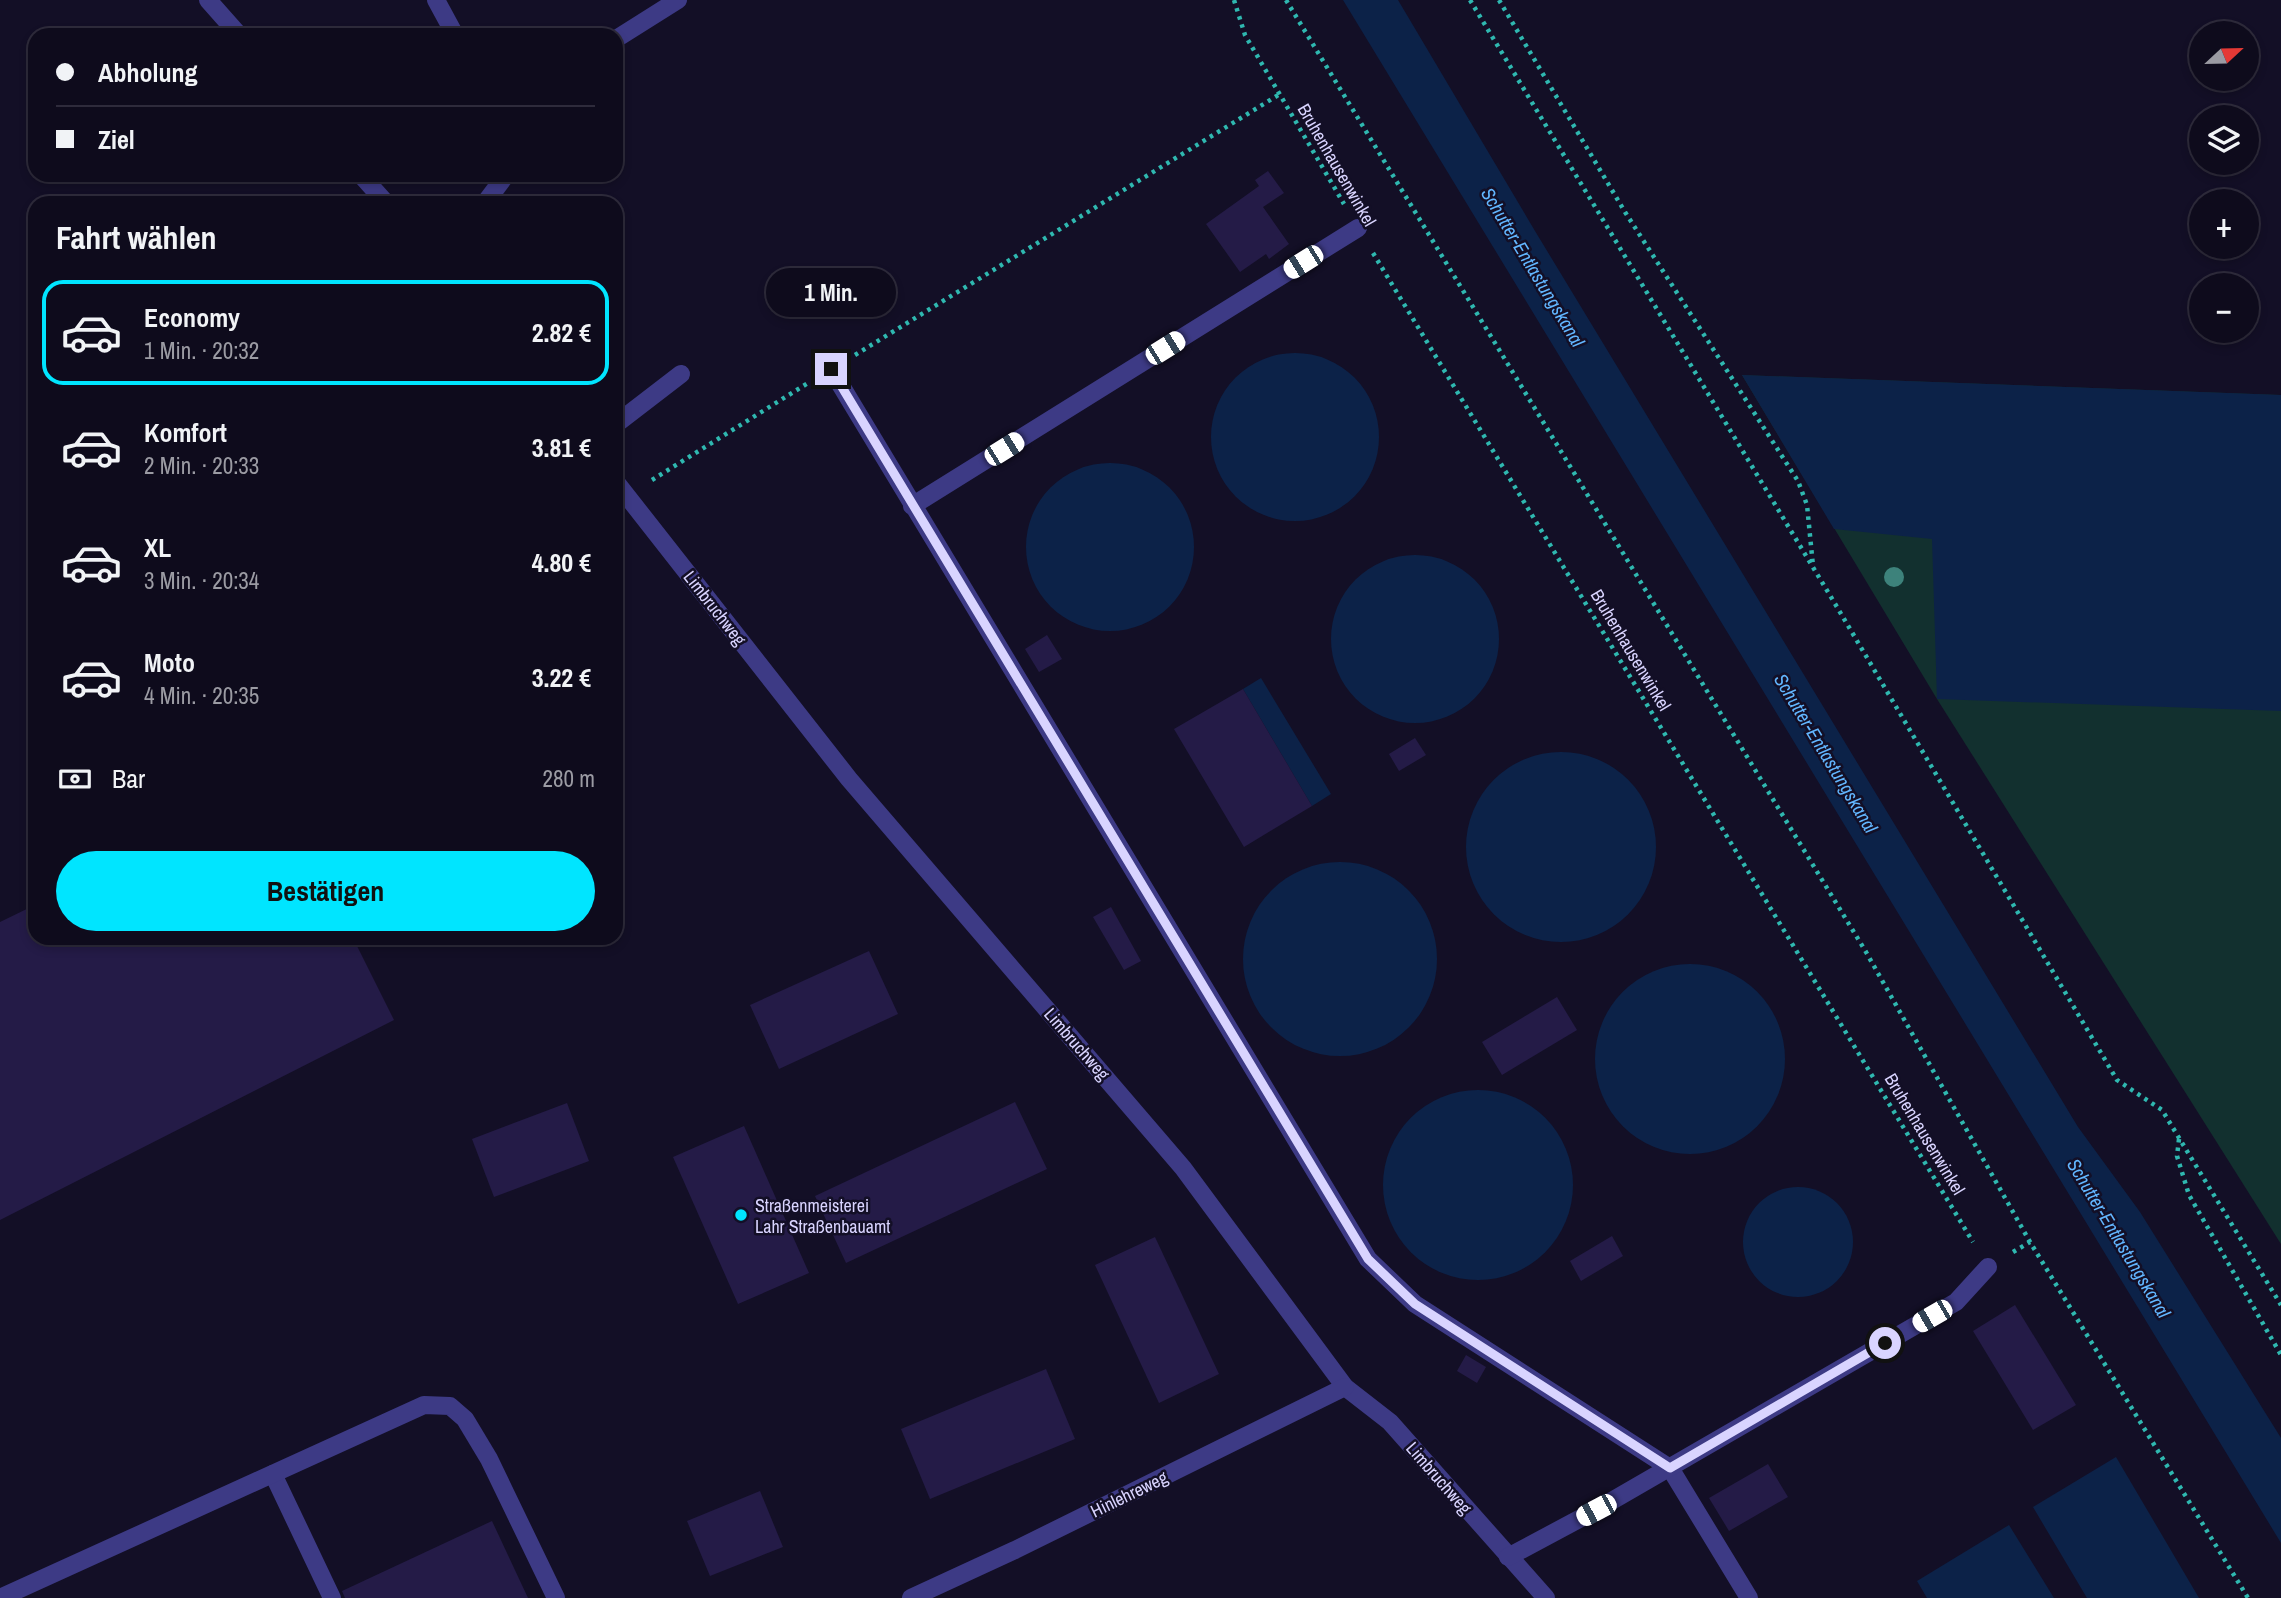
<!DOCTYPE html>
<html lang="de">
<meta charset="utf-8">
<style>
body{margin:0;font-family:"Archivo Narrow",sans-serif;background:#171425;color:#f1f3f6;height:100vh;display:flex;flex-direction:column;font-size:26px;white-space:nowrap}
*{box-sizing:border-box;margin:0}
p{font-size:23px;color:#9b9ba3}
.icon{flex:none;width:38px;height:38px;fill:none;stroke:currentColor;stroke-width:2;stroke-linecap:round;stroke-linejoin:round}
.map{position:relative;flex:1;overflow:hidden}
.details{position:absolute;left:28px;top:196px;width:595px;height:749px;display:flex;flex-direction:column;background:#0e0b1c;border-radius:21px;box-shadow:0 4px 10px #0003,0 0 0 2px #2e2b3b}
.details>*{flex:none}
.top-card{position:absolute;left:28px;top:28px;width:595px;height:154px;border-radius:21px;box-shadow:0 4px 10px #0003,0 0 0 2px #2e2b3b;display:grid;align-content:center;height:154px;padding:0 28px;background:#0e0b1c}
.needle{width:46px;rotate:68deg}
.tools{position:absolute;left:2189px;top:21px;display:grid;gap:14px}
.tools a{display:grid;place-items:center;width:70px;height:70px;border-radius:50%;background:#0e0b1c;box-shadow:0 4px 10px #0003,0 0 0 2px #2e2b3b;font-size:35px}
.end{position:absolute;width:32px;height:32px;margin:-16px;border:9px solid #d9d4ff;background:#111;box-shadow:0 0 0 4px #111}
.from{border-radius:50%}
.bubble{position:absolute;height:49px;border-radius:24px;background:#0e0b1c;box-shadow:0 4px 10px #0003,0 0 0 2px #2e2b3b;font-size:23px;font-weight:700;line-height:49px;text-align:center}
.car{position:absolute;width:21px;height:42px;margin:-21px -10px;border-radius:9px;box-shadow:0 0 5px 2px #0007;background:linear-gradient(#fff 24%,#345 0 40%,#fff 0 76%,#345 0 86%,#fff 0)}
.top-card b{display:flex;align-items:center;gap:24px;height:66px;font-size:26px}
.top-card b+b{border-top:2px solid #2e2b3b}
.top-card i{width:18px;height:18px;background:#f1f3f6}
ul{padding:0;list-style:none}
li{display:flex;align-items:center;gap:21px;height:105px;margin:0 14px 10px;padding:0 14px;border:4px solid transparent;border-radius:21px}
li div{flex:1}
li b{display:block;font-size:26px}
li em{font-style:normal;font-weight:700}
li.active{border-color:#00e5ff}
li>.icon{width:63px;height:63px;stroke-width:1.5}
h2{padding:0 28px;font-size:32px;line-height:84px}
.pay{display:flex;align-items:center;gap:18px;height:77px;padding:0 28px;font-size:26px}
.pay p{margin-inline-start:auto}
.action{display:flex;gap:14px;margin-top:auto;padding:14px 28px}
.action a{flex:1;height:80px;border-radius:42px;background:#00e5ff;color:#111;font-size:28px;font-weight:700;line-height:80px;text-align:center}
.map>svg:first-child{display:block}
</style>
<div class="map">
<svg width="2281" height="1598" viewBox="0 0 2281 1598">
<rect width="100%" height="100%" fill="#130f26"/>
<polygon fill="#12302f" points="1742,375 2281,395 2281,1244 1937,699"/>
<g fill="#0c2248">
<polygon points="1343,0 1398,0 1535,231 2078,1127 2140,1212 2281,1438 2281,1543"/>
<circle cx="1295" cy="437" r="84"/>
<polygon points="1742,375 2281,395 2281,711 1937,699 1932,539 1834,529"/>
<circle cx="1110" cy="547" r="84"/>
<circle cx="1415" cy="639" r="84"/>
<polygon points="1261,678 1331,794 1312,806 1243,689"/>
<circle cx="1561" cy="847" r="95"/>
<circle cx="1340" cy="959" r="97"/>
<circle cx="1690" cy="1059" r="95"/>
<circle cx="1478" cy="1185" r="95"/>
<circle cx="1798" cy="1242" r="55"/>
<polygon points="2116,1457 2199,1598 2087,1598 2033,1507"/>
<polygon points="2009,1525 2054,1598 1927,1598 1917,1581"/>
</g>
<g fill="#241b47">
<polygon points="1268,171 1284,193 1263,207 1289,244 1269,259 1266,254 1240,272 1206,224 1259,186 1255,180"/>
<polygon points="1047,635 1062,659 1039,672 1025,649"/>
<polygon points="1243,689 1312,806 1244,847 1174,729"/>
<polygon points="1415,738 1426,755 1399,771 1389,754"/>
<polygon points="35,905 35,938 353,938 394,1020 0,1220 0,922"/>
<polygon points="1111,907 1141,961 1124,970 1093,917"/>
<polygon points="869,951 898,1014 779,1069 750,1005"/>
<polygon points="1557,997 1577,1030 1502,1075 1482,1042"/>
<polygon points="1015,1102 1047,1169 846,1263 815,1196"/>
<polygon points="567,1103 589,1161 494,1197 472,1139"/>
<polygon points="744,1126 809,1273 738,1304 673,1157"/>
<polygon points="1612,1236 1623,1256 1581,1281 1570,1261"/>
<polygon points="1155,1237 1219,1374 1159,1403 1095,1265"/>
<polygon points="2015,1305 2076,1405 2033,1430 1973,1331"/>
<polygon points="1466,1355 1486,1367 1477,1383 1457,1371"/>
<polygon points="1046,1369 1075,1439 930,1499 901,1429"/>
<polygon points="1768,1464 1788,1497 1729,1531 1709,1498"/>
<polygon points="760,1491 783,1547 710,1576 687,1521"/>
<polygon points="492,1521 528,1598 345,1598 342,1591"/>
</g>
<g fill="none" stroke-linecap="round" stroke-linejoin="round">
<g stroke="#2fb8b0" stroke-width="4.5" stroke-dasharray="3.5 5" stroke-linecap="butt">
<polyline points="1234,0 1245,35 1344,204"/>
<polyline points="1286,0 1866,952 2030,1242 2248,1598"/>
<polyline points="1470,0 1837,607 2117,1080 2162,1110 2281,1305"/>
<polyline points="1499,0 1625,212 1798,481 1807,505 1813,566"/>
<polyline points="1373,253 1973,1242"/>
<polyline points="855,355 1280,94"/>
<polyline points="652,480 808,383"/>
<polyline points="2179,1139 2177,1156 2189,1195 2281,1355"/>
<polyline points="2013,1252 2030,1242"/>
</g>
<g stroke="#3d3a85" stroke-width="18">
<polyline points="208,0 239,35"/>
<polyline points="436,0 455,35"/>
<polyline points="616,39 678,0"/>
<polyline points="361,175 386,203"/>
<polyline points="485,203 506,175"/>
<polyline points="831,369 1368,1259 1415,1304 1670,1468 1749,1598"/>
<polyline points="616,424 681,374"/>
<polyline points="616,482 849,779 1183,1168 1345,1387 1390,1422 1546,1598"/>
<polyline points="912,506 1358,228"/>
<polyline points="273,1474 332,1598"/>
<polyline points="1508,1557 1596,1510 1956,1302 1988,1267"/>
<polyline points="0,1598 424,1405 450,1406 465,1419 489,1459 556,1598"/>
<polyline points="911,1598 1015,1550 1345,1387"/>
</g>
</g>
<circle fill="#3d827b" cx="1894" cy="577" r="10"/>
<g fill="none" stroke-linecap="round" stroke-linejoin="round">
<polyline stroke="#d9d4ff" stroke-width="9" points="831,369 1368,1259 1415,1304 1670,1468 1885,1343"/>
</g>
<circle fill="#00e5ff" stroke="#130f26" stroke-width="2.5" cx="741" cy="1215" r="7"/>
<g text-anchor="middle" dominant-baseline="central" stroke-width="5" stroke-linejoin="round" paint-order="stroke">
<g font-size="18" fill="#d9d4ff" stroke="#130f26">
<text transform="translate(1337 165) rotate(60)">Bruhenhausenwinkel</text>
<text transform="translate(715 608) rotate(52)">Limbruchweg</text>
<text transform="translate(1631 650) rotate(59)">Bruhenhausenwinkel</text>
<text transform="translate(1077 1044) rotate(49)">Limbruchweg</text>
<text transform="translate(1925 1134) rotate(59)">Bruhenhausenwinkel</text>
<text transform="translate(1439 1478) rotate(49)">Limbruchweg</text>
<text transform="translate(1129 1494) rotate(-26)">Hinlehreweg</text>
</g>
<g font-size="18" fill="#d9d4ff" stroke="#130f26" text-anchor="start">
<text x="755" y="1205">Straßenmeisterei<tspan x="755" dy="21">Lahr Straßenbauamt</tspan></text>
</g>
<g font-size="19" font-style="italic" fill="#62b6ff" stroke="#130f26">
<text transform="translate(1533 267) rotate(59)">Schutter-Entlastungskanal</text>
<text transform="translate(1826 753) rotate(59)">Schutter-Entlastungskanal</text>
<text transform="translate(2119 1238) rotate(59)">Schutter-Entlastungskanal</text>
</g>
</g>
</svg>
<div class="tools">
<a><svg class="needle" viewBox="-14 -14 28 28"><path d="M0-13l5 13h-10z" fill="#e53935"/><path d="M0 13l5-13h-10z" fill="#9b9ba3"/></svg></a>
<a><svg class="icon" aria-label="layers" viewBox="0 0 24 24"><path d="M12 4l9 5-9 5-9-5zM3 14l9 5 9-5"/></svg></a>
<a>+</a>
<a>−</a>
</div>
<i class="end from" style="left:1885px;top:1343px"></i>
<i class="end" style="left:831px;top:369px"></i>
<div class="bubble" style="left:766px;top:268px;width:130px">1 Min.</div>
<i class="car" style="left:1303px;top:262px;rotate:238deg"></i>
<i class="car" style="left:1165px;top:348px;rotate:58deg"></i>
<i class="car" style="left:1004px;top:449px;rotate:58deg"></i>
<i class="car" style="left:1932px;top:1316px;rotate:240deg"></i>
<i class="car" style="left:1596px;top:1510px;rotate:242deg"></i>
<div class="top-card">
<b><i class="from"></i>Abholung</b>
<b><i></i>Ziel</b>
</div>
<section class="details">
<h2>Fahrt wählen</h2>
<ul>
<li class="active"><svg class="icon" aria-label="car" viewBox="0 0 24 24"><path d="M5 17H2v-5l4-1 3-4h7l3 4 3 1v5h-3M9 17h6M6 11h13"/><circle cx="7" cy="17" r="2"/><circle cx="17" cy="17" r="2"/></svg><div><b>Economy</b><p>1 Min. · 20:32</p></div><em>2.82 €</em></li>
<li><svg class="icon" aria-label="car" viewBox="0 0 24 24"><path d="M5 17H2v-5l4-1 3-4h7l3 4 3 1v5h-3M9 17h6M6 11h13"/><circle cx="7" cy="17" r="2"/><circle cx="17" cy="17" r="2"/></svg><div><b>Komfort</b><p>2 Min. · 20:33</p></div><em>3.81 €</em></li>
<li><svg class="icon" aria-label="car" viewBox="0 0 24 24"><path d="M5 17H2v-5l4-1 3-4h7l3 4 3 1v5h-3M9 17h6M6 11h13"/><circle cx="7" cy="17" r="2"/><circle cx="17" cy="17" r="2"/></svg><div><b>XL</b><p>3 Min. · 20:34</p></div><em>4.80 €</em></li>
<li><svg class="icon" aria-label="car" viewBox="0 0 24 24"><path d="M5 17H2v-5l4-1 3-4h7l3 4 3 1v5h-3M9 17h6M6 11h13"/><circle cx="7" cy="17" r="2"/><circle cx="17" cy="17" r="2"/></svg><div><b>Moto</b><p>4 Min. · 20:35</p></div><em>3.22 €</em></li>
</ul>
<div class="pay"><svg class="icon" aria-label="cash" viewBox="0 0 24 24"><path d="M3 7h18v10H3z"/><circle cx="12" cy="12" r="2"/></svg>Bar<p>280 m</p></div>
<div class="action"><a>Bestätigen</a></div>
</section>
</div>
